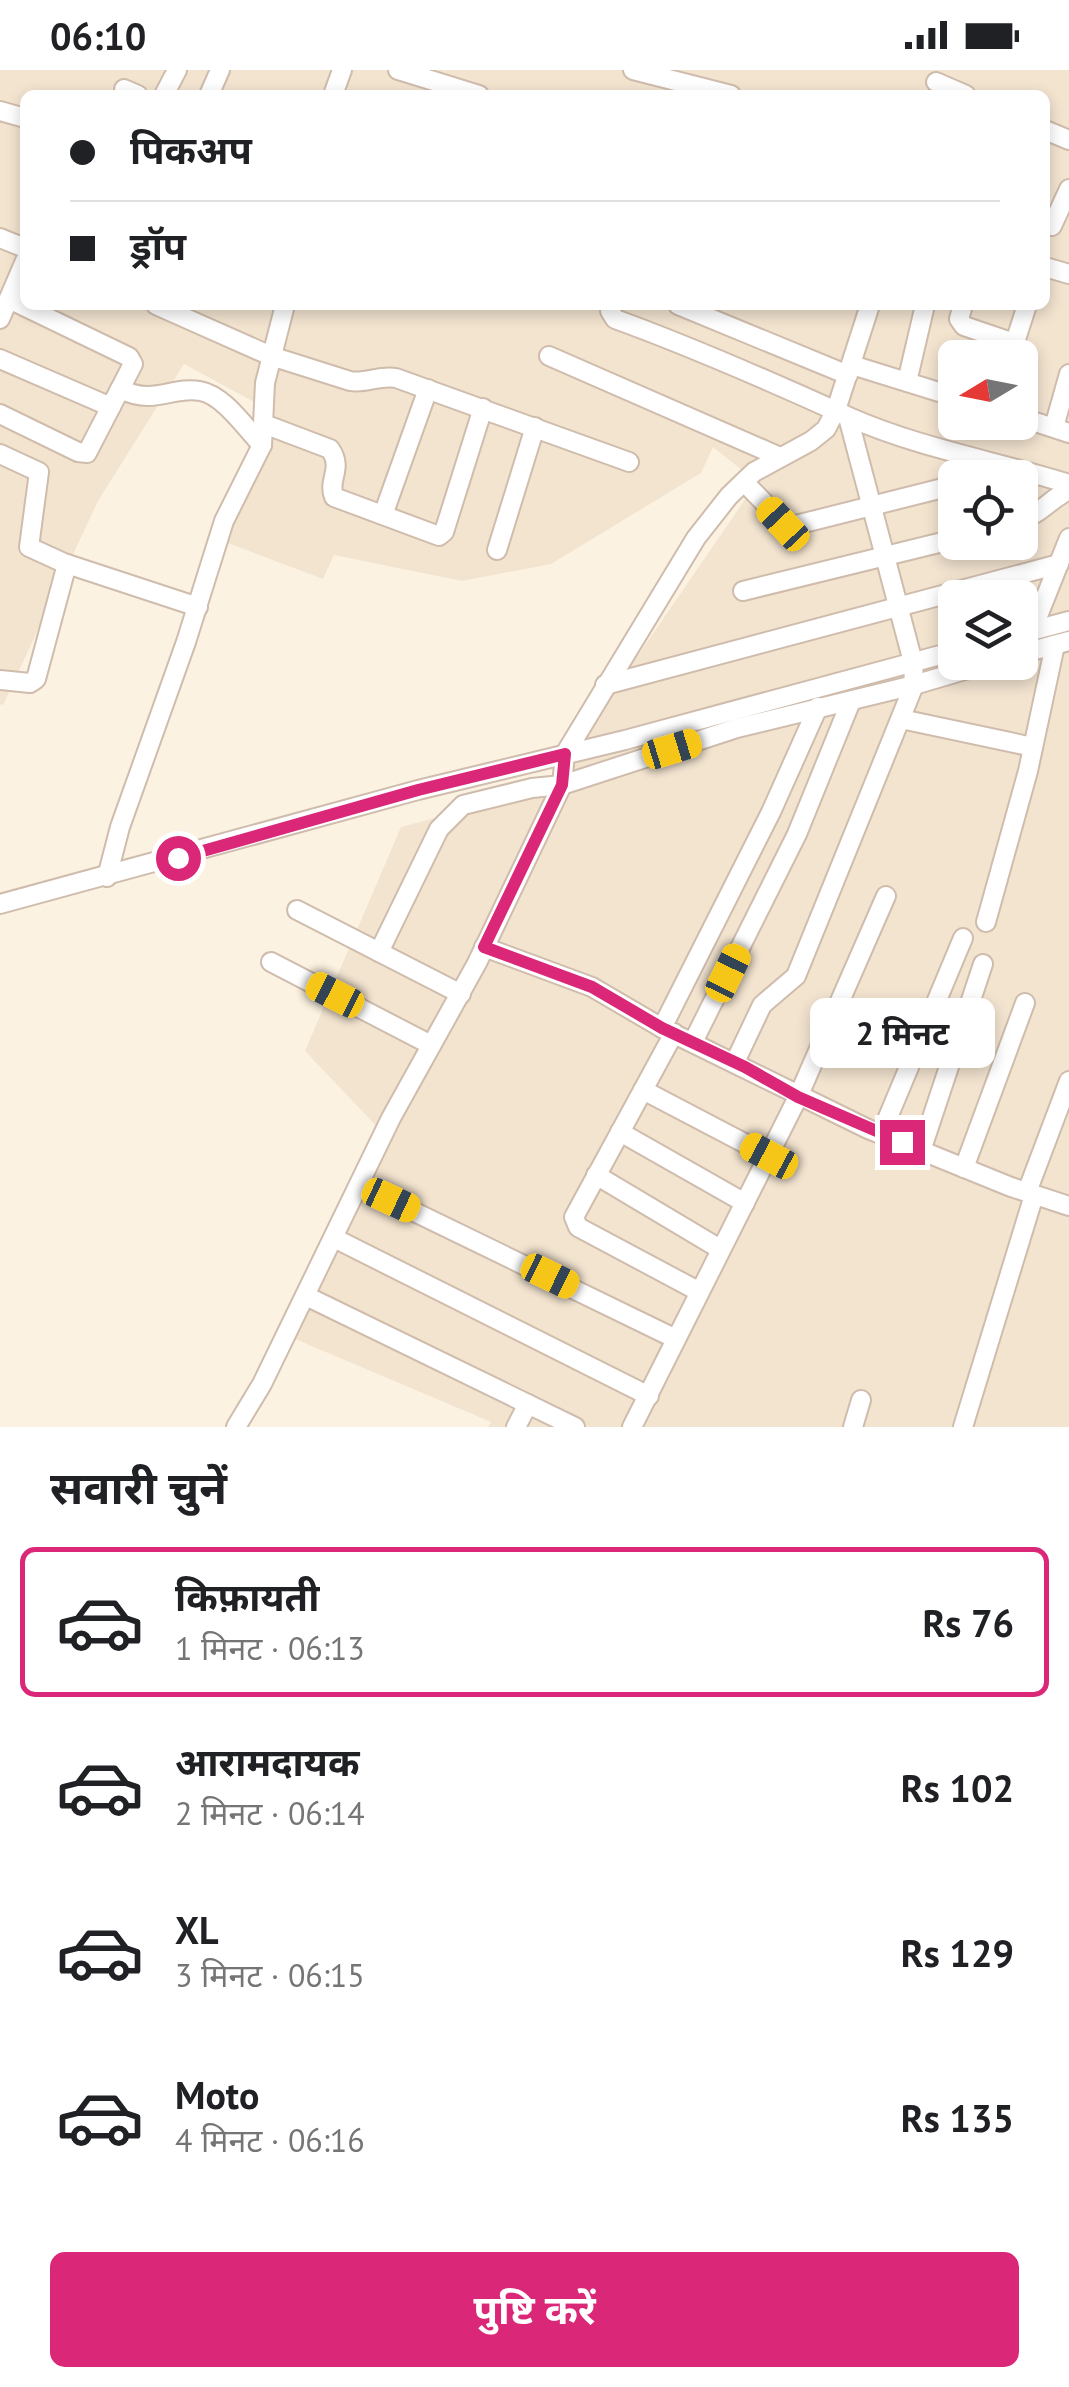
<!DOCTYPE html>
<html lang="hi">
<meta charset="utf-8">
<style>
body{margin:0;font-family:"PT Sans","Noto Sans Devanagari",sans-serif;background:#f6f6f6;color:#202124;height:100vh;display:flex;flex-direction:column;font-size:38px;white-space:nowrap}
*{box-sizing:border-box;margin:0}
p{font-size:32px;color:#757577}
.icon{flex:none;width:55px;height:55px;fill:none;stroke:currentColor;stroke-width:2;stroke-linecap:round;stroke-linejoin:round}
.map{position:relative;height:1357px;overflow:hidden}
.drawer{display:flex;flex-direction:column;background:#fff;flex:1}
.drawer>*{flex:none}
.hud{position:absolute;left:20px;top:20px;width:1030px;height:220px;border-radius:15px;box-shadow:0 5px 15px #0003;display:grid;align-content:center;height:220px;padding:0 50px;background:#fff}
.needle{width:65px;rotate:260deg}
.controls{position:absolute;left:938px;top:270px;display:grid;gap:20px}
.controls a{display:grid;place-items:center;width:100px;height:100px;border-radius:15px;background:#fff;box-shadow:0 5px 15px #0003;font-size:50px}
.end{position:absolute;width:45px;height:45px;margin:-22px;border:12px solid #db2777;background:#fff;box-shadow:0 0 0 5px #fff}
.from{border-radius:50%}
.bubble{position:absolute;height:70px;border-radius:15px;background:#fff;box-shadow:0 5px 15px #0003;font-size:32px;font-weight:700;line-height:70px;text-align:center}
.car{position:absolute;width:30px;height:60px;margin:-30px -15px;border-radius:12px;box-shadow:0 0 8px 2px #0007;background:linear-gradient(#f5c518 24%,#345 0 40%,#f5c518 0 76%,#345 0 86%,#f5c518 0)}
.hud b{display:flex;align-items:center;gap:35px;height:95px;font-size:38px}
.hud b+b{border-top:2px solid #e0e0e0}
.hud i{width:25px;height:25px;background:#202124}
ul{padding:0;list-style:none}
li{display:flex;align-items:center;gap:30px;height:150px;margin:0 20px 15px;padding:0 30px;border:5px solid transparent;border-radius:15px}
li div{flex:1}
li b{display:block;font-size:38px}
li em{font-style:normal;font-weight:700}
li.current{border-color:#db2777}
li>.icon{width:90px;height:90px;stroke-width:1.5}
h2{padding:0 50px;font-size:45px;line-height:120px}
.cta{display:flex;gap:20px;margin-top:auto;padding:20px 50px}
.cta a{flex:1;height:115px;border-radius:15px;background:#db2777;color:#fff;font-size:40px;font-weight:700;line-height:115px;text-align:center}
.status{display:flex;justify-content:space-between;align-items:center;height:70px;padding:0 50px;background:#fff;direction:ltr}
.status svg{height:28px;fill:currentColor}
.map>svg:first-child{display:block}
</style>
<div class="status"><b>06:10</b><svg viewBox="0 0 49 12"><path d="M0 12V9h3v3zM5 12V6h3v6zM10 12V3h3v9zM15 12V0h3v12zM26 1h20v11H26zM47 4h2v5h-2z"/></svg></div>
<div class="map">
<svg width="1069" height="1357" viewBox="0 0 1069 1357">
<rect width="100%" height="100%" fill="#fcf2e2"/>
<path fill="#f3e4d0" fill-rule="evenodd" d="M 0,0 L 1069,0 L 1069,1357 L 488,1357 L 491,1352 L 288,1266 L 383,1063 L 305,981 L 401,757 L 547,718 L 757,412 L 713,377 L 701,403 L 551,494 L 462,511 L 334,485 L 323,509 L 225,472 L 267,339 L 184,294 L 98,431 L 3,635 L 0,634 ZM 25,25 L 1045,25 L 1045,235 L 25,235 ZM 955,288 L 1020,288 L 1020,352 L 955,352 ZM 955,408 L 1020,408 L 1020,472 L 955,472 ZM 955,528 L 1020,528 L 1020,592 L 955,592 Z"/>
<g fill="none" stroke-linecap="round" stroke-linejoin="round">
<defs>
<g id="minor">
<polyline points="398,0 479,25"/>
<polyline points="633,0 731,25"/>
<polyline points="936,12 966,25"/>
<polyline points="124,19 138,25"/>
<polyline points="164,25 177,0"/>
<polyline points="209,25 220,0"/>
<polyline points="333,25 342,0"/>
<polyline points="0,41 25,48"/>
<polyline points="1045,60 1069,70"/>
<polyline points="1052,156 1069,119"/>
<polyline points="0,168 25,178"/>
<polyline points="1045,197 1069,204"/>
<path d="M 156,235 L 271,286 L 350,311 C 366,314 379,305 396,308 L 629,392"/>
<path d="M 612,235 L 610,241 L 615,249 C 695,278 772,312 849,347 C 919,378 996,391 1069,414"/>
<polyline points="678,235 848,305"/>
<polyline points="963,235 959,249 964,256 1014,273"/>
<polyline points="0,249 25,191"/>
<polyline points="549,286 780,387"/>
<polyline points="1010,288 1027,235"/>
<polyline points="0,289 111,337"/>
<polyline points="852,295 955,327"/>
<polyline points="907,312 925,235"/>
<path d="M 120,319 C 155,336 171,316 200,321 C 224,325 246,359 262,375"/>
<polyline points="0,344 78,382 87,383 133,294 129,287 9,229"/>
<polyline points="1020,347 1069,363"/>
<path d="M 264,354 L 330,379 C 344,399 327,409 334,427 L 439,466 L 444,462 L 483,338"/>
<polyline points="1054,357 1069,304"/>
<polyline points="0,384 39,402 29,477 64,493 198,537"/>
<polyline points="744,412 788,457 955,415"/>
<polyline points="383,445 428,319"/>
<path d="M 1020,450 C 1040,445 1050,429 1069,420"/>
<polyline points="497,480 535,357"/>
<polyline points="743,521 955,469"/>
<polyline points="1032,561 1069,468"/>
<polyline points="1020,564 1069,551"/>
<polyline points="1020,584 1069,571"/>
<polyline points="0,610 30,613 36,609 67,494"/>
<polyline points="605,615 1059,494"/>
<polyline points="901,649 1033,677"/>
<polyline points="107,807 120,757 186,572 224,451 262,375 265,313 285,235"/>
<polyline points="0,834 418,720 625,670 955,581"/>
<polyline points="297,840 461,924"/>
<polyline points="986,852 1028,701 1055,575"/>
<polyline points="484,877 592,917 662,958 868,1059 1011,1117 1069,1136"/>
<polyline points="379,882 439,759 463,735 532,718 562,715 737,658 914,615 992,592"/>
<polyline points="271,892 431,975"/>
<polyline points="662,958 771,742 818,637"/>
<polyline points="674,963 574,1147 578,1157 698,1221"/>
<polyline points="693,972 797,764 851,631"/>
<polyline points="735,992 762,935 796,906 914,615 913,592 848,347"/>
<polyline points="643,1020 769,1086"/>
<polyline points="620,1062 745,1133"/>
<polyline points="881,1064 963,868"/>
<polyline points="921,1081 983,894"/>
<polyline points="964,1098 1025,933"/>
<polyline points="596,1105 720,1179"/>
<polyline points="359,1115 676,1269"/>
<polyline points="1027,1122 1069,1011"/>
<polyline points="334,1168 649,1326"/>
<polyline points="306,1226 575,1357"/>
<polyline points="236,1357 262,1314 391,1048 477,893 562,715 565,684 696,468 729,426 754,402 811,371 826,359 836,340 870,235"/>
<polyline points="516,1357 528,1334"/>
<polyline points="632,1357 798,1027 886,826"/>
<polyline points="853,1357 861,1330"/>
<polyline points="963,1357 1034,1125"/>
</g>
</defs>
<use href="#minor" stroke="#cfbcac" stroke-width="22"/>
<use href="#minor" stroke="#fff" stroke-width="18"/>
</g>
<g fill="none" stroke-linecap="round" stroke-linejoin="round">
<polyline stroke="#db2777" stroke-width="12" points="178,788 418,720 565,684 562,715 484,877 592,917 662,958 745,997 798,1027 902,1072"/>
</g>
</svg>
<div class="controls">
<a><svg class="needle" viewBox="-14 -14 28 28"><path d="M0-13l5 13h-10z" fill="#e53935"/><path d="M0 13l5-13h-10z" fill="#757577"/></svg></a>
<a><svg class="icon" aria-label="locate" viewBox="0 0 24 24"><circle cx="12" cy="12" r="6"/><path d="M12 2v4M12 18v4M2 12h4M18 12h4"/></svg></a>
<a><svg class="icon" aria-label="layers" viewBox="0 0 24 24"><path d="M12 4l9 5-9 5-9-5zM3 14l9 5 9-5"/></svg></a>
</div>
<i class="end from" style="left:178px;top:788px"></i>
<i class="end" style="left:902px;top:1072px"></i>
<div class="bubble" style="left:810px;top:928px;width:185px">2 मिनट</div>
<i class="car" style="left:783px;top:454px;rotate:317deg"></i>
<i class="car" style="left:672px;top:679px;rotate:73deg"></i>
<i class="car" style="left:728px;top:903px;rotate:26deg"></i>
<i class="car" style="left:335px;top:925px;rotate:297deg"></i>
<i class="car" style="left:769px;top:1086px;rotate:298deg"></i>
<i class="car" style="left:391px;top:1130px;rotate:115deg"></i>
<i class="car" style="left:550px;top:1206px;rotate:116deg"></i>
<div class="hud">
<b><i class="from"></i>पिकअप</b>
<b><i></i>ड्रॉप</b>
</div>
</div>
<section class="drawer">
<h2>सवारी चुनें</h2>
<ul>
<li class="current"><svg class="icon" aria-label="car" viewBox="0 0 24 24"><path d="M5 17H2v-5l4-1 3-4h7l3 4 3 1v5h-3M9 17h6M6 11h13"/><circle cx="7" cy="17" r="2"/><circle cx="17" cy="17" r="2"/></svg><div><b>किफ़ायती</b><p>1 मिनट · 06:13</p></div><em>Rs 76</em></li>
<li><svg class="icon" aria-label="car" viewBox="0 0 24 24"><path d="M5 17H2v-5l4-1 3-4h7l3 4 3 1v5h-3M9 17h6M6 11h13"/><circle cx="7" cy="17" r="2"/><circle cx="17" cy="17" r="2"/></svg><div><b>आरामदायक</b><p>2 मिनट · 06:14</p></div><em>Rs 102</em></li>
<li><svg class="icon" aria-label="car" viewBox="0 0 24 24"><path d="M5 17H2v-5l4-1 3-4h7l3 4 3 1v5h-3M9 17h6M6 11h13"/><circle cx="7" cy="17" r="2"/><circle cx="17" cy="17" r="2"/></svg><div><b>XL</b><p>3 मिनट · 06:15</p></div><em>Rs 129</em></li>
<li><svg class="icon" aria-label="car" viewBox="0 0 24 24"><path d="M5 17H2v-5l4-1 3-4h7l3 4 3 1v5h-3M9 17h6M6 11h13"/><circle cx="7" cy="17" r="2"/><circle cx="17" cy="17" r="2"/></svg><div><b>Moto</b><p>4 मिनट · 06:16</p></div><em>Rs 135</em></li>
</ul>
<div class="cta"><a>पुष्टि करें</a></div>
</section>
